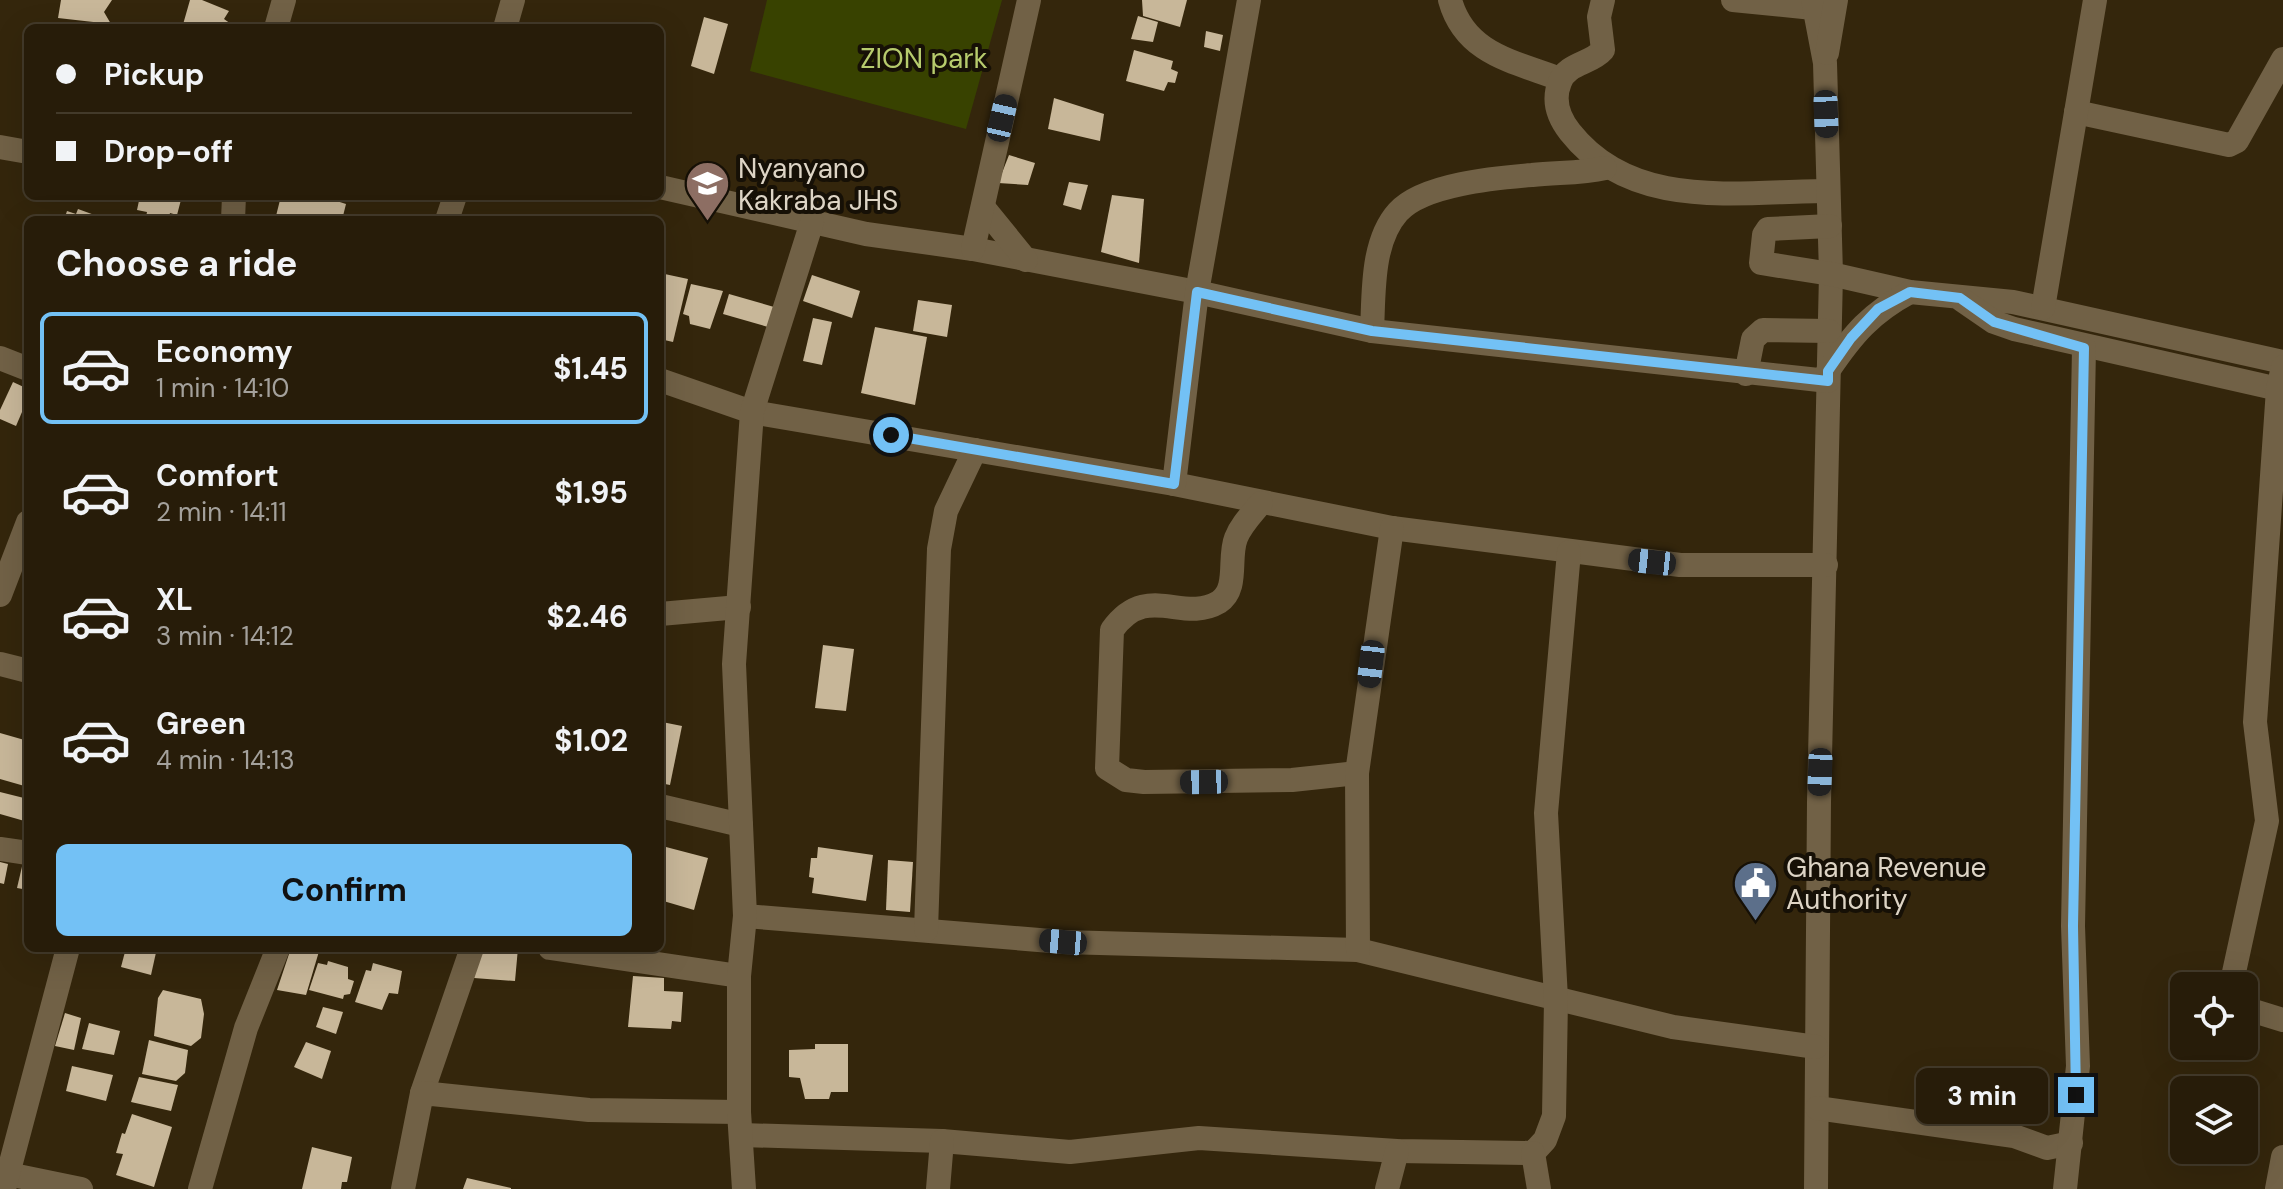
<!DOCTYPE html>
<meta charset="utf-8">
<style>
body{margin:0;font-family:"DM Sans",sans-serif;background:#2f2512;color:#f1f3f6;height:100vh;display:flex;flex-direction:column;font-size:30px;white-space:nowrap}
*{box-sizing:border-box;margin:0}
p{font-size:26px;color:#a4a19c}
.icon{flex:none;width:44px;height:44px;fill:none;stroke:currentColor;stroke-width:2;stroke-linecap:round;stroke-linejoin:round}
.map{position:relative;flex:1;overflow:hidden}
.panel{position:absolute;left:24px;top:216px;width:640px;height:736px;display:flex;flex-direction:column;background:#271c09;border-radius:12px;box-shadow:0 8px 32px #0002,0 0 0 2px #433a2a}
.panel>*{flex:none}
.guide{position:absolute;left:24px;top:24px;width:640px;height:176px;border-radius:12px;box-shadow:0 8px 32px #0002,0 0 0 2px #433a2a;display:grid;align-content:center;height:176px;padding:0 32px;background:#271c09}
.tools{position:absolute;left:2170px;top:972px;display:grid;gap:16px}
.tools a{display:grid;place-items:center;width:88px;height:88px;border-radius:12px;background:#271c09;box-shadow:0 8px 32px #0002,0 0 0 2px #433a2a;font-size:40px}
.end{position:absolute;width:36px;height:36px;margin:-18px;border:10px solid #73c1f5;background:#111;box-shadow:0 0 0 4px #111}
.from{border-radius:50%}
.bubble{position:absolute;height:56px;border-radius:12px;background:#271c09;box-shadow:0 8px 32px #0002,0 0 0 2px #433a2a;font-size:26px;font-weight:700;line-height:56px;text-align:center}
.car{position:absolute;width:24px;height:48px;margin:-24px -12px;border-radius:10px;box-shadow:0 0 6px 2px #0007;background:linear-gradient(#222 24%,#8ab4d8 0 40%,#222 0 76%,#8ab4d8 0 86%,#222 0)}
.guide b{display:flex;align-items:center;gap:28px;height:76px;font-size:30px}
.guide b+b{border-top:2px solid #433a2a}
.guide i{width:20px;height:20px;background:#f1f3f6}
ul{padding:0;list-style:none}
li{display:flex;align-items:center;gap:24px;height:112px;margin:0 16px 12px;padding:0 16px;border:4px solid transparent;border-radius:12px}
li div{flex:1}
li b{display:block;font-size:30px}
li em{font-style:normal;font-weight:700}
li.current{border-color:#73c1f5}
li>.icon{width:72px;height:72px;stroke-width:1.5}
h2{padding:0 32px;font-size:36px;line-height:96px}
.primary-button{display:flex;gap:16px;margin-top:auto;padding:16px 32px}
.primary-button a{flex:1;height:92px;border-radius:12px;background:#73c1f5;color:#111;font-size:32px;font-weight:700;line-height:92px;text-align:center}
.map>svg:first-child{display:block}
</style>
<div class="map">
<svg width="2283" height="1189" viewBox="0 0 2283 1189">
<rect width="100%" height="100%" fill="#34260c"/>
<polygon fill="#384200" points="767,0 1002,0 966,129 750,71"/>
<g fill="#c8b799">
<polygon points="61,0 112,0 104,12 111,24 58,18"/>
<polygon points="190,0 202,0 229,11 224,19 231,24 229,28 182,28"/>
<polygon points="1142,0 1187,0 1180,27 1143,16"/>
<polygon points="1138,16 1158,22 1153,42 1131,39"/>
<polygon points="704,17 728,24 714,74 691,66"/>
<polygon points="1206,31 1223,35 1220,51 1204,47"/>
<polygon points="1134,50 1173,61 1171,69 1178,72 1175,83 1168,82 1164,91 1126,81"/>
<polygon points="1054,98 1104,114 1100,141 1048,129"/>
<polygon points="1009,155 1035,163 1028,185 998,183"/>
<polygon points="1069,182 1088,185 1081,210 1063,205"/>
<polygon points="1112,195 1144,199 1139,263 1101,252"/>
<polygon points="140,196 182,196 177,215 170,213 168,220 146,217 147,212 137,210"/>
<polygon points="281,196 321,196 346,204 342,220 275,220"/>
<polygon points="78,209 100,217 98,220 64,220 67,211 76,214"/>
<polygon points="660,273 688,279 673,342 660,339"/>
<polygon points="812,275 860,291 852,318 803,301"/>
<polygon points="691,284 723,291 710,329 690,324 689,316 683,314"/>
<polygon points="729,294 774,307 768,327 723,314"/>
<polygon points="918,300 952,305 947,337 913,331"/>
<polygon points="813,318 832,322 822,365 803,361"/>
<polygon points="875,327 927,337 915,405 861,393"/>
<polygon points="13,382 28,389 28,398 16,426 0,419 0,410"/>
<polygon points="823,645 854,649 846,711 815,708"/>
<polygon points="662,722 682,726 670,785 660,783"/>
<polygon points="0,733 28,741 28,787 0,779"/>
<polygon points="0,792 28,799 28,822 0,814"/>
<polygon points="666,847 708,858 694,910 660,900 660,869"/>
<polygon points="818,847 873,855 866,901 812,893 814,878 809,877 811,858 817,858"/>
<polygon points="24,858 28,859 28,890 17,888"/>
<polygon points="888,860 913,862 910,912 886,910"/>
<polygon points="0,862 8,864 4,884 0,883"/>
<polygon points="126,948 157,948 151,975 121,967"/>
<polygon points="291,948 320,948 306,995 277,990"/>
<polygon points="477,948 518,948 515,981 474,978"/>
<polygon points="328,961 348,967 348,979 354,981 350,994 344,995 343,999 309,990 318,963 327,965"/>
<polygon points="373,963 402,971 398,994 389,993 382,1010 355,1002 366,970 371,971"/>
<polygon points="633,976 664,978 664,991 683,992 681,1022 672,1021 671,1029 628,1027"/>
<polygon points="163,990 201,999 204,1014 201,1038 191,1046 154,1036 158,998"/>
<polygon points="323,1007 343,1012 336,1034 316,1027"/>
<polygon points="65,1013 81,1018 74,1050 55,1046"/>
<polygon points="89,1023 120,1031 114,1055 82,1049"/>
<polygon points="149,1040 188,1050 185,1073 176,1081 142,1074"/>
<polygon points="306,1042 331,1051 322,1079 294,1067"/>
<polygon points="815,1044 848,1044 848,1092 831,1092 829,1099 805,1099 800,1078 789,1077 789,1050 815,1049"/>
<polygon points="72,1066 113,1075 106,1101 66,1091"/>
<polygon points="139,1077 178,1085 171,1111 131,1102"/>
<polygon points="132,1114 172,1127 154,1187 116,1175 123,1154 116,1153 122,1133 125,1134"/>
<polygon points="312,1147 352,1157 347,1182 342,1182 341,1189 302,1189"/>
<polygon points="467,1178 511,1188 511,1189 463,1189"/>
</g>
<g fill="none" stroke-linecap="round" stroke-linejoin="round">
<g stroke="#716146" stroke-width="24">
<path d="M 1450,0 C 1465,54 1513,61 1560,79"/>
<path d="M 1603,0 L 1599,17 L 1603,50 C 1591,64 1567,63 1560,82 C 1552,101 1559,118 1570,132 C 1633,212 1739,191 1828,191"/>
<polyline points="1733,0 1813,8"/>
<polyline points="1813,0 1825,63 1831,274 1819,802 1816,1189"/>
<polyline points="276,28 284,0"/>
<polyline points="505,28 513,0"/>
<polyline points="1827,53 1836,0"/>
<polyline points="2076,112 2229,145 2237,141 2283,59"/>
<polyline points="0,147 28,152"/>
<polyline points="660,187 866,234 973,249 1197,292 1372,331 1828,381"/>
<polyline points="983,207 1026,260"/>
<polyline points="233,220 234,196"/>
<polyline points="447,220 455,196"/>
<polyline points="1830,226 1768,229 1764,235 1761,263 1831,274 1910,292 2013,302 2283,362"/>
<polyline points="973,249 1029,0"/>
<polyline points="1962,300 1994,322 2014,329 2283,390"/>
<polyline points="2043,308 2095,0"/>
<path d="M 1372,331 C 1374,294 1371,242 1398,212 C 1423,184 1496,178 1532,175 C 1557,172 1580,174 1605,168"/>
<polyline points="0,358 28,369"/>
<path d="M 1828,371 C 1853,334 1871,313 1910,292"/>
<polyline points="1746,374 1753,339 1763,330 1829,331"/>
<polyline points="660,380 752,412 1174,484 1392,528 1680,565 1826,565"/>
<polyline points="1174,484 1197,292 1249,0"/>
<path d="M 1261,503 C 1252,514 1241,525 1236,538 C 1228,558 1239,589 1219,602 C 1182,624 1147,581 1112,630 L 1107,768 L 1126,780 L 1144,782 L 1292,780 L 1357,773"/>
<polyline points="0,595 28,522"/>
<polyline points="660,614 739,607"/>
<polyline points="0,664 28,671"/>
<polyline points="660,806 741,825"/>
<polyline points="0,849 28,853"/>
<polyline points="745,916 1063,942 1358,950 1673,1027 1816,1047"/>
<polyline points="926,930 939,549 946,511 975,450"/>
<polyline points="550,948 739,976"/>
<polyline points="1358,950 1357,773 1392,528"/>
<polyline points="2231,986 2267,821 2255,722 2278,389 2283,367"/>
<polyline points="2244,1008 2283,1020"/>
<polyline points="422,1093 472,948"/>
<polyline points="1817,1108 2014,1136 2047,1148 2071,1143"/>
<polyline points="742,1135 942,1141 1070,1152 1199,1138 1397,1151 1533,1153 1545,1140 1554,1116 1556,999 1546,813 1569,552"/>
<polyline points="1533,1153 1539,1189"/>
<polyline points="8,1174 81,1189"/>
<polyline points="4,1189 68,948"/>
<polyline points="200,1189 246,1028 278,948"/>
<polyline points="403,1189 422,1093 589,1110 739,1112"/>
<polyline points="744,1189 739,1112 739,976 745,916 734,664 752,412 812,222"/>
<polyline points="938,1189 942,1141"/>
<polyline points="1387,1189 1397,1151"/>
<polyline points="2065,1189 2078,1066 2073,926 2084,348"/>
<polyline points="2277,1189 2283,1157"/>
</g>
</g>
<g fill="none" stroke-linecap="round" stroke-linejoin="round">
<polyline stroke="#73c1f5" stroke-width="10" points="891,435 1174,484 1197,292 1372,331 1828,381 1828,371 1851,338 1878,309 1910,292 1960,298 1994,322 2084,348 2073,926 2076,1095"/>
</g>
<defs>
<symbol id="school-pin" viewBox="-11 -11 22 30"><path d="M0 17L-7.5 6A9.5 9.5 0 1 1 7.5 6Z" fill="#8d6e63" stroke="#161006"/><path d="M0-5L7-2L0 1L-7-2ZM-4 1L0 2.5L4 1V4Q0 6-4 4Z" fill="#fff"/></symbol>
<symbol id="civic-pin" viewBox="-11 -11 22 30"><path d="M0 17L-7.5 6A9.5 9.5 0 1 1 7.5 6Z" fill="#5c6f8a" stroke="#161006"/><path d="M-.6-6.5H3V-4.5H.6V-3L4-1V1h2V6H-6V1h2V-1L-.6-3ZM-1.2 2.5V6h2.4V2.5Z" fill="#fff"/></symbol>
</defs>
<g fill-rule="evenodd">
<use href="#school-pin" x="682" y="158" width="51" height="69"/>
<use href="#civic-pin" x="1730" y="858" width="51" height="69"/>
</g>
<g text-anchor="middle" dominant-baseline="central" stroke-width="8" stroke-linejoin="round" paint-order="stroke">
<g font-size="28" fill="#b7cb6d" stroke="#161006">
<text x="924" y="58">ZION park</text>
</g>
<g font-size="28" fill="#ddd4c5" stroke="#161006" text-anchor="start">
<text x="738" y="168">Nyanyano<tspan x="738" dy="32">Kakraba JHS</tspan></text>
<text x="1786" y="867">Ghana Revenue<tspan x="1786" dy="32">Authority</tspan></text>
</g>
</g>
</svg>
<div class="tools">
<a><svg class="icon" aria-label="locate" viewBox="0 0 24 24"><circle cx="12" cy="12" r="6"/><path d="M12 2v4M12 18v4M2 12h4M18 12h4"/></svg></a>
<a><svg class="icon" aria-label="layers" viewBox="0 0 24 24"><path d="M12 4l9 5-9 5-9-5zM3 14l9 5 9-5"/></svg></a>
</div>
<i class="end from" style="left:891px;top:435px"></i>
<i class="end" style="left:2076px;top:1095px"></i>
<div class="bubble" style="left:1916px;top:1068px;width:132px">3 min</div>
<i class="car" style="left:1826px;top:114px;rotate:178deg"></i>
<i class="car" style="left:1002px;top:118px;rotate:13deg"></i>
<i class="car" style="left:1652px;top:562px;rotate:276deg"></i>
<i class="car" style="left:1371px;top:664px;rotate:187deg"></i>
<i class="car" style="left:1820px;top:772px;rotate:182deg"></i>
<i class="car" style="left:1204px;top:782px;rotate:269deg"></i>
<i class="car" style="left:1063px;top:942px;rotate:275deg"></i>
<div class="guide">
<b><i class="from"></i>Pickup</b>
<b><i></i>Drop-off</b>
</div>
<section class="panel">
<h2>Choose a ride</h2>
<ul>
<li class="current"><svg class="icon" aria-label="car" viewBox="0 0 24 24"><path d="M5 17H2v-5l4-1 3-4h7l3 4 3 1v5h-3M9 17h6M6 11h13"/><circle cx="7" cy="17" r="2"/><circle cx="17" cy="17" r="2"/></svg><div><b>Economy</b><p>1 min · 14:10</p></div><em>$1.45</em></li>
<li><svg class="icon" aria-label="car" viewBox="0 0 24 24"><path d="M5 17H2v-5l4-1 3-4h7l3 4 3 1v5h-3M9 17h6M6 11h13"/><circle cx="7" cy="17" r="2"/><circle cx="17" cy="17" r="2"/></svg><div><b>Comfort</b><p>2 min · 14:11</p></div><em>$1.95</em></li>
<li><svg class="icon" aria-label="car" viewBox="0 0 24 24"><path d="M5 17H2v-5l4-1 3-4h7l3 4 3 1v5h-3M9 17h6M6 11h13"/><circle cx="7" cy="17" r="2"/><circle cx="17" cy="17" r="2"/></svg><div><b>XL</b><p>3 min · 14:12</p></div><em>$2.46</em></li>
<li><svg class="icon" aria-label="car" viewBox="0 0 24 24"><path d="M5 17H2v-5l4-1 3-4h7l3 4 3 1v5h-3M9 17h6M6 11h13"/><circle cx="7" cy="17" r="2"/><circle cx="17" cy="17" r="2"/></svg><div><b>Green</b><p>4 min · 14:13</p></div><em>$1.02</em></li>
</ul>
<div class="primary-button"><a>Confirm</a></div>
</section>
</div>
